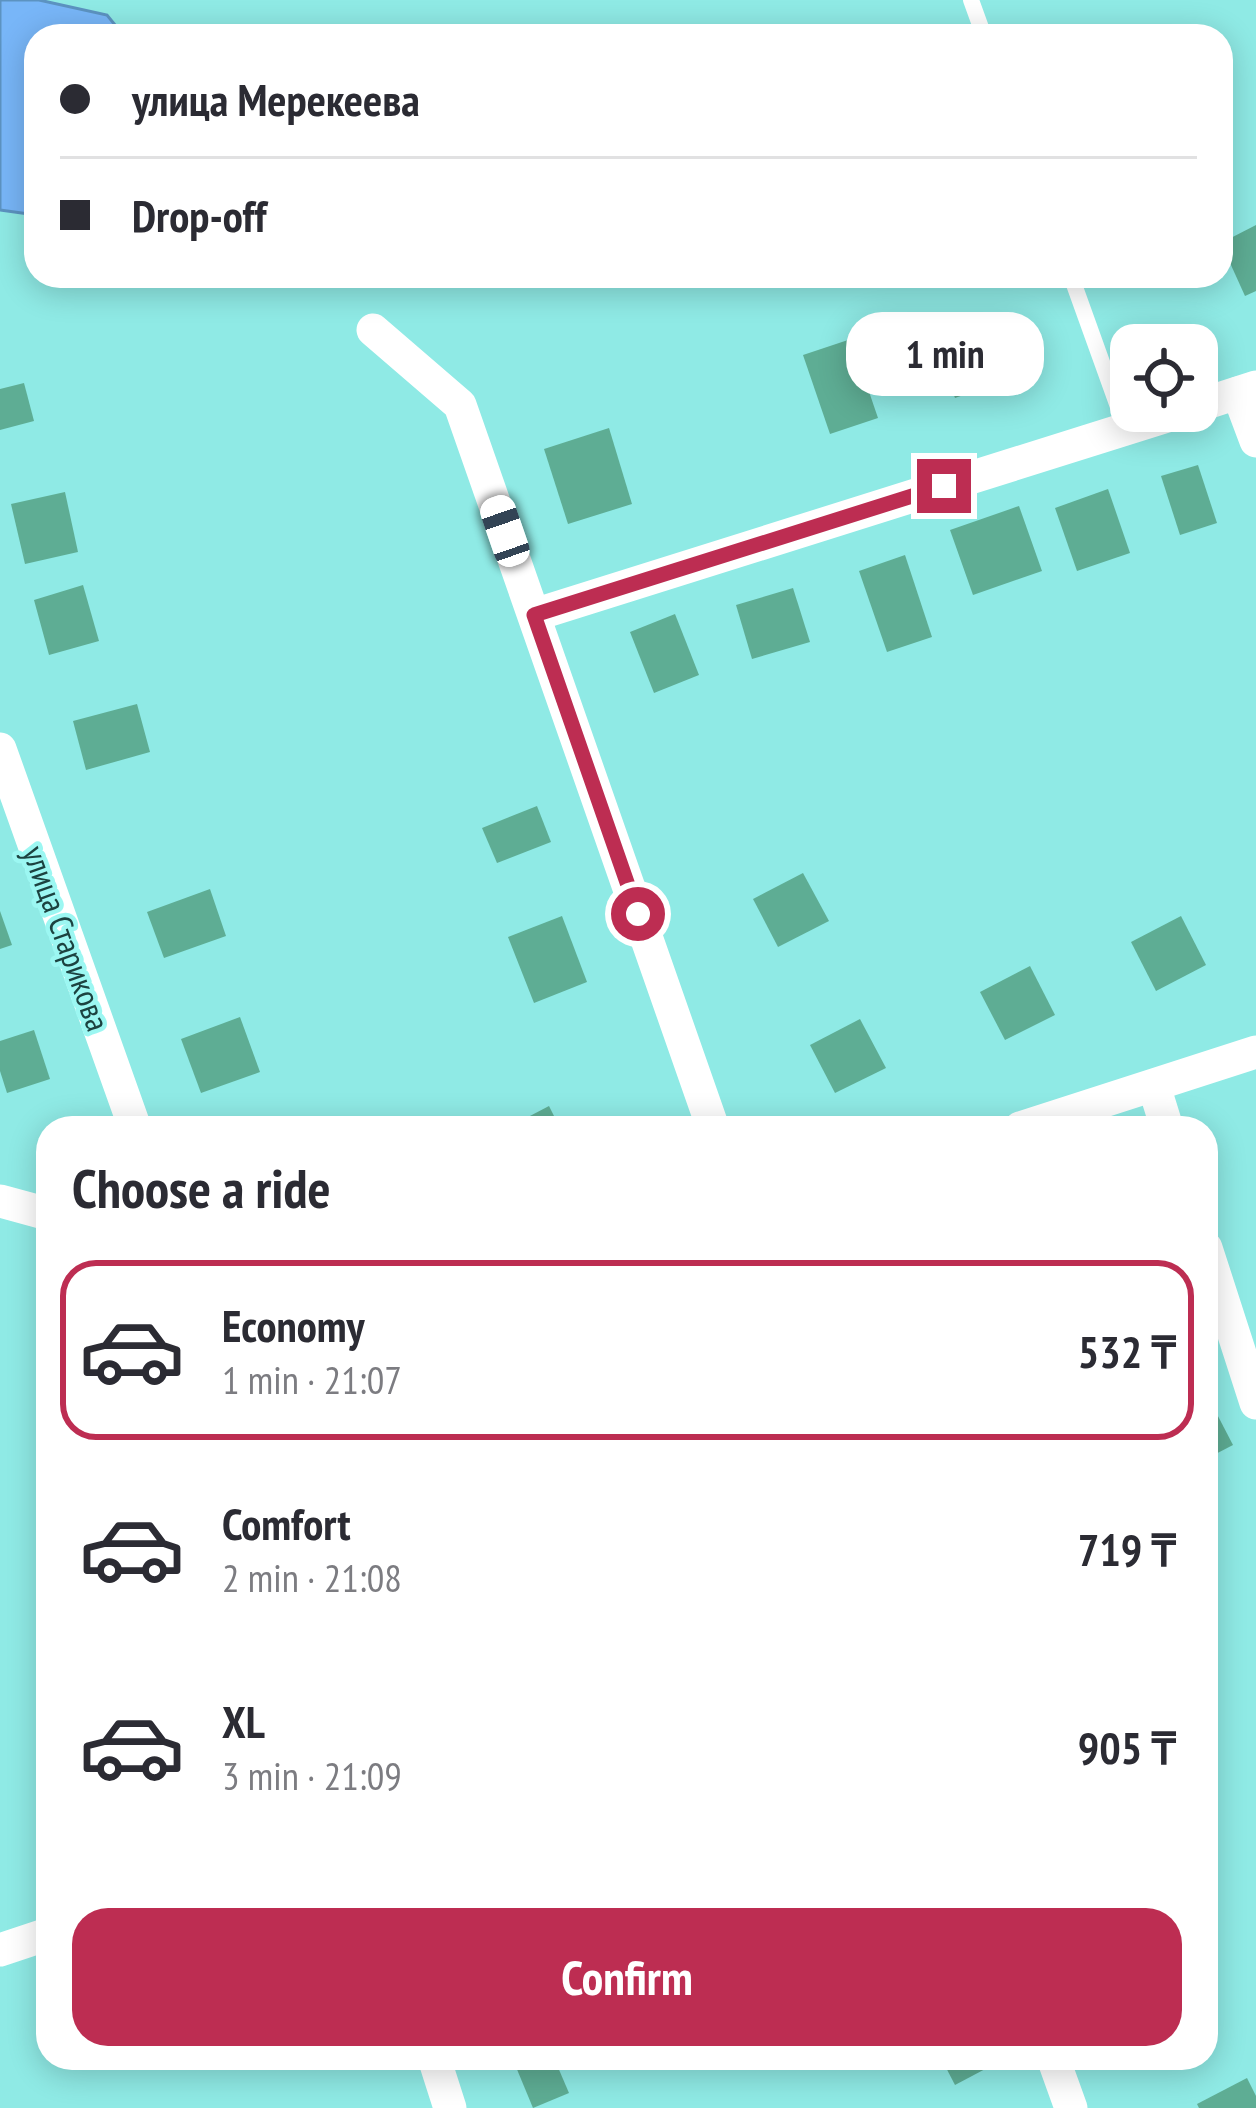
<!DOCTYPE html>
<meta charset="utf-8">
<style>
body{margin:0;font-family:"PT Sans Narrow",sans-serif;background:#f7f7f7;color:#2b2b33;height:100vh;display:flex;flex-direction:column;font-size:45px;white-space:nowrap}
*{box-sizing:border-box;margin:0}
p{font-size:39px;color:#7c7c81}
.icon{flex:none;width:66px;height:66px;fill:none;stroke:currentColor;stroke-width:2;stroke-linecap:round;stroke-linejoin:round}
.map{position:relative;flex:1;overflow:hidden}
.drawer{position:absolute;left:36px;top:1116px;width:1182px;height:954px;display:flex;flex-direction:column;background:#fff;border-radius:36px;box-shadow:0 6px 30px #0003}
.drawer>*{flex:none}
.hud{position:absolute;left:24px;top:24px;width:1209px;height:264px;border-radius:36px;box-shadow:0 6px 30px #0003;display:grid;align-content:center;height:264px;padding:0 36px;background:#fff}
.tools{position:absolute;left:1110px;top:324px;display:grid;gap:24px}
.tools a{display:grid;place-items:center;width:108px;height:108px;border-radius:24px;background:#fff;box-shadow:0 6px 30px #0003;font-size:60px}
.end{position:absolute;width:54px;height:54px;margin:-27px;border:15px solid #bd2d52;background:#fff;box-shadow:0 0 0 6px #fff}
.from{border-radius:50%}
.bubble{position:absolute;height:84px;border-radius:36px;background:#fff;box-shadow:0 6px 30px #0003;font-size:39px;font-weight:600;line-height:84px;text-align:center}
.car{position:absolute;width:36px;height:72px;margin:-36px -18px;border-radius:15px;box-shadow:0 0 9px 3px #0007;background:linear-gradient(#fff 24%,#345 0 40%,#fff 0 76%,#345 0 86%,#fff 0)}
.hud b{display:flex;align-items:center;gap:42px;height:114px;font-size:45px}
.hud b+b{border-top:3px solid #e1e1e2}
.hud i{width:30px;height:30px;background:#2b2b33}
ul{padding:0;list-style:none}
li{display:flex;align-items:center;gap:36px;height:180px;margin:0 24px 18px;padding:0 12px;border:6px solid transparent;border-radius:36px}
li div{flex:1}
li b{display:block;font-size:45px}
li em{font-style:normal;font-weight:600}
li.on{border-color:#bd2d52}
li>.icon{width:108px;height:108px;stroke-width:1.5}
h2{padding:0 36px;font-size:54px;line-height:144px}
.button{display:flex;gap:24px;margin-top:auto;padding:24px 36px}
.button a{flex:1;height:138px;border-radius:36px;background:#bd2d52;color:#fff;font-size:48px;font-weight:600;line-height:138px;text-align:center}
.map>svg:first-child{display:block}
</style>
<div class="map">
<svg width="1256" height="2108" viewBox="0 0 1256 2108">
<rect width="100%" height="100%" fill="#8feae5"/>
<polygon fill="#78b6f8" stroke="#5c93c1" stroke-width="3" points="0,0 39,0 107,15 124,36 36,36 36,215 0,210"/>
<g fill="#5ead94">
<polygon points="418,27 418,36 380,36 379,29"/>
<polygon points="1256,225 1256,291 1245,296 1221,243"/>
<polygon points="851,339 878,418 830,434 803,355"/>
<polygon points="988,346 1000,382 955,398 942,363"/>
<polygon points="24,383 34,421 0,430 0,389"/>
<polygon points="609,428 632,504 568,524 544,449"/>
<polygon points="1198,465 1217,523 1180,535 1161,476"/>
<polygon points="1108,489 1130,553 1077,571 1055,508"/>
<polygon points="65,492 78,552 25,564 11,504"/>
<polygon points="1019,506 1042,571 973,595 950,530"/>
<polygon points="905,555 932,637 887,652 859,571"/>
<polygon points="83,585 99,641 49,655 34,600"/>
<polygon points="793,588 810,642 752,659 736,605"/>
<polygon points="675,614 699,675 654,693 630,632"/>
<polygon points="137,704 150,752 86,770 73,721"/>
<polygon points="537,806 551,842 497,863 482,828"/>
<polygon points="803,873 829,921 778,947 753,899"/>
<polygon points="210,889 226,936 164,958 147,912"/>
<polygon points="0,911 12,945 0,949"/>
<polygon points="562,916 587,982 534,1003 508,937"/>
<polygon points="1181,916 1206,965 1156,991 1131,942"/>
<polygon points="1030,966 1055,1015 1005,1040 980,992"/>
<polygon points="240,1017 260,1072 201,1093 181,1039"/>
<polygon points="860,1019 886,1068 835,1093 810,1045"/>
<polygon points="34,1030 50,1079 7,1093 0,1071 0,1041"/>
<polygon points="549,1106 560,1128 507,1128"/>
<polygon points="1206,1393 1233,1445 1206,1459"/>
<polygon points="537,2058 554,2058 569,2093 533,2108 516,2067"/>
<polygon points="941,2058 1006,2058 955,2085"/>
<polygon points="1247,2078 1256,2096 1256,2108 1199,2108 1197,2104"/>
</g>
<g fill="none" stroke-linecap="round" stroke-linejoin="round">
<g stroke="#fff" stroke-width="16">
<polyline points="971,0 984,36"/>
<polyline points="1071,276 1126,429"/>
</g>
<g stroke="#fff" stroke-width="33">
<polyline points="373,330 460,405 713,1128"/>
<polyline points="1238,393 1256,441"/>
<polyline points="1197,406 1256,387"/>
<polyline points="534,615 1183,411"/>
<polyline points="0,749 135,1128"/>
<polyline points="1154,1086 1167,1128"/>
<polyline points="1020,1128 1256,1052"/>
<polyline points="0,1201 48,1214"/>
<polyline points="1206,1248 1256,1403"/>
<polyline points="0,1950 48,1934"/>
<polyline points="434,2058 450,2108"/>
<polyline points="1053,2058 1071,2108"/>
</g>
</g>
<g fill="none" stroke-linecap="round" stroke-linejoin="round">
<polyline stroke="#bd2d52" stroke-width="15" points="638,914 534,615 944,486"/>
</g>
<g text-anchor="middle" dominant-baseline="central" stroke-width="9" stroke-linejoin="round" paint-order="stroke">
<g font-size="33" fill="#1c4240" stroke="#9cf7f2">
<text transform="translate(67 938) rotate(70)">улица Старикова</text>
</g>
</g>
</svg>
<div class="tools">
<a><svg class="icon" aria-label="locate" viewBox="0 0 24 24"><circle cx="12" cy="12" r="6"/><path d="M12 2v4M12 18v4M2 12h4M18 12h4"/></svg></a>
</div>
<i class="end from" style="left:638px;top:914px"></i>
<i class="end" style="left:944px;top:486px"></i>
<div class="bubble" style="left:846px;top:312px;width:198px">1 min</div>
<i class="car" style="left:505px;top:531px;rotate:341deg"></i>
<div class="hud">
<b><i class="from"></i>улица Мерекеева</b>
<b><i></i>Drop-off</b>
</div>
<section class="drawer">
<h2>Choose a ride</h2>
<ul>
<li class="on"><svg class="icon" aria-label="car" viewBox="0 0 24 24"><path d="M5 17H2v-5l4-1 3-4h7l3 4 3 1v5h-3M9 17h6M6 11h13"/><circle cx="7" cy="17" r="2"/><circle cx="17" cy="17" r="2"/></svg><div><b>Economy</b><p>1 min · 21:07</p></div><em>532 ₸</em></li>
<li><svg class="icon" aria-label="car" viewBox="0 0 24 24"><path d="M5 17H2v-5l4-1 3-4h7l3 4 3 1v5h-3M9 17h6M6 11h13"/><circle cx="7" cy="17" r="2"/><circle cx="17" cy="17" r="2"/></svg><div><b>Comfort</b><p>2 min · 21:08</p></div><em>719 ₸</em></li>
<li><svg class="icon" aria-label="car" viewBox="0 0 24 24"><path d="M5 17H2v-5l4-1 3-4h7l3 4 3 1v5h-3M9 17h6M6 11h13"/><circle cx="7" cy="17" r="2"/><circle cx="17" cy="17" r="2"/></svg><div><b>XL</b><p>3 min · 21:09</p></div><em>905 ₸</em></li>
</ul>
<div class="button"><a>Confirm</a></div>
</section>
</div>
